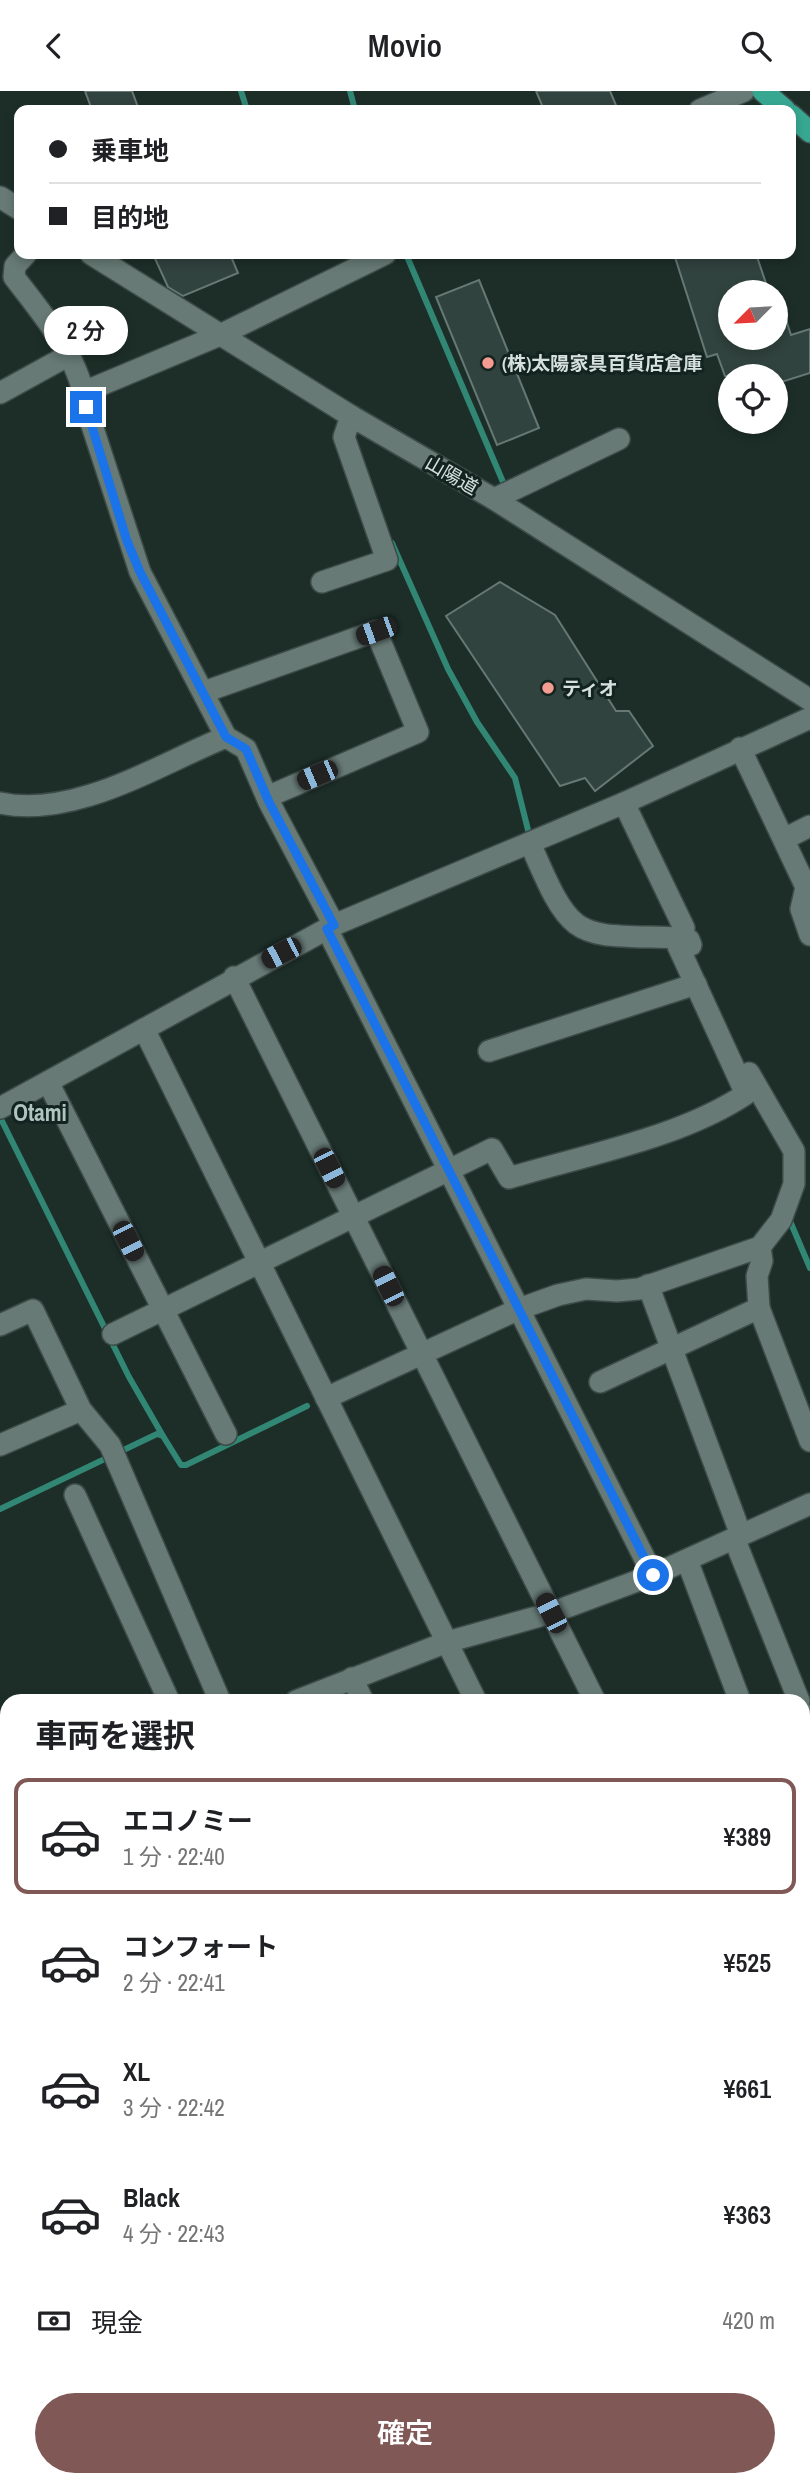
<!DOCTYPE html>
<html lang="ja">
<meta charset="utf-8">
<style>
body{margin:0;font-family:"Archivo Narrow","Noto Sans JP",sans-serif;background:#f6f6f6;color:#202124;height:100vh;display:flex;flex-direction:column;font-size:26px;white-space:nowrap}
*{box-sizing:border-box;margin:0}
p{font-size:23px;color:#757577}
.icon{flex:none;width:38px;height:38px;fill:none;stroke:currentColor;stroke-width:2;stroke-linecap:round;stroke-linejoin:round}
.map{position:relative;flex:1;overflow:hidden}
.drawer{position:absolute;left:0px;top:1603px;width:810px;height:793px;display:flex;flex-direction:column;background:#fff;border-radius:21px 21px 0 0;box-shadow:0 4px 10px #0003}
.drawer>*{flex:none}
.banner{position:absolute;left:14px;top:14px;width:782px;height:154px;border-radius:14px;box-shadow:0 4px 10px #0003;display:grid;align-content:center;height:154px;padding:0 35px;background:#fff}
.needle{width:46px;rotate:246deg}
.fabs{position:absolute;left:718px;top:189px;display:grid;gap:14px}
.fabs a{display:grid;place-items:center;width:70px;height:70px;border-radius:50%;background:#fff;box-shadow:0 4px 10px #0003;font-size:35px}
.end{position:absolute;width:32px;height:32px;margin:-16px;border:9px solid #1a73e8;background:#fff;box-shadow:0 0 0 4px #fff}
.from{border-radius:50%}
.bubble{position:absolute;height:49px;border-radius:24px;background:#fff;box-shadow:0 4px 10px #0003;font-size:23px;font-weight:600;line-height:49px;text-align:center}
.car{position:absolute;width:21px;height:42px;margin:-21px -10px;border-radius:9px;box-shadow:0 0 5px 2px #0007;background:linear-gradient(#222 24%,#8ab4d8 0 40%,#222 0 76%,#8ab4d8 0 86%,#222 0)}
.banner b{display:flex;align-items:center;gap:24px;height:66px;font-size:26px}
.banner b+b{border-top:2px solid #e0e0e0}
.banner i{width:18px;height:18px;background:#202124}
ul{padding:0;list-style:none}
li{display:flex;align-items:center;gap:21px;height:116px;margin:0 14px 10px;padding:0 21px;border:4px solid transparent;border-radius:14px}
li div{flex:1}
li b{display:block;font-size:26px}
li em{font-style:normal;font-weight:600}
li.on{border-color:#805856}
li>.icon{width:63px;height:63px;stroke-width:1.5}
h2{padding:0 35px;font-size:32px;line-height:84px}
.pay{display:flex;align-items:center;gap:18px;height:77px;padding:0 35px;font-size:26px}
.pay p{margin-inline-start:auto}
.primary-button{display:flex;gap:14px;margin-top:auto;padding:14px 35px}
.primary-button a{flex:1;height:80px;border-radius:42px;background:#805856;color:#fff;font-size:28px;font-weight:600;line-height:80px;text-align:center}
header{display:flex;justify-content:space-between;align-items:center;height:91px;padding:0 35px;background:#fff;font-size:32px;font-weight:600}
.map>svg:first-child{display:block}
</style>
<header><svg class="icon" aria-label="back" viewBox="0 0 24 24"><path d="M15 5l-7 7 7 7"/></svg>Movio<svg class="icon" aria-label="search" viewBox="0 0 24 24"><circle cx="10" cy="10" r="6"/><path d="M15 15l6 6"/></svg></header>
<div class="map">
<svg width="810" height="2395" viewBox="0 0 810 2395">
<rect width="100%" height="100%" fill="#1d2e29"/>
<g fill="none" stroke-linecap="round" stroke-linejoin="round">
<g stroke="#318674" stroke-width="6">
<polyline points="241,0 247,19"/>
<polyline points="350,0 355,19"/>
<polyline points="406,163 503,391"/>
<polyline points="392,452 448,578 477,631 515,687 529,743"/>
<polyline points="0,1026 129,1286 163,1345"/>
<polyline points="790,1130 810,1177"/>
<polyline points="0,1418 157,1343 163,1345 181,1374 186,1374 307,1315"/>
<polyline points="803,2132 810,2129"/>
</g>
</g>
<g fill="#31433e" stroke="#657873" stroke-width="2">
<polygon points="85,0 132,0 139,19 92,19"/>
<polygon points="536,0 610,0 618,19 544,19"/>
<polygon points="153,163 230,163 238,182 183,205 168,196"/>
<polygon points="674,163 756,163 769,201 730,201 730,247 775,247 775,207 779,207 791,244 810,238 810,282 775,293 775,285 725,285 717,263 707,266"/>
<polygon points="479,189 539,337 497,354 436,206"/>
<polygon points="500,491 555,524 616,620 629,620 653,655 595,700 585,687 560,695 446,525"/>
</g>
<g fill="none" stroke-linecap="round" stroke-linejoin="round">
<defs>
<g id="street">
<polyline points="700,19 744,0"/>
<polyline points="0,106 19,118"/>
<path d="M 26,163 L 15,175 L 14,186 C 43,224 80,266 86,316 L 140,481 L 226,646 L 246,658 L 269,711 L 334,834"/>
<polyline points="91,163 351,325 494,408 810,609"/>
<polyline points="84,301 220,244 385,163"/>
<polyline points="0,302 69,264"/>
<polyline points="494,408 619,348"/>
<polyline points="322,491 387,469 344,346 351,325"/>
<polyline points="204,601 376,540 418,641 267,706"/>
<polyline points="740,657 806,796 801,818 810,844"/>
<path d="M 0,712 C 75,728 159,673 226,646"/>
<polyline points="784,748 810,735"/>
<path d="M 530,752 C 574,855 574,843 681,847 L 689,849 L 691,854"/>
<polyline points="327,838 653,1484"/>
<polyline points="234,886 595,1610"/>
<polyline points="144,938 476,1610"/>
<polyline points="489,960 696,893"/>
<polyline points="48,991 226,1343"/>
<polyline points="0,1017 334,834 624,712 810,627"/>
<polyline points="648,1194 741,1444"/>
<polyline points="759,1217 757,1185 762,1170 760,1156"/>
<polyline points="0,1234 33,1219 81,1319 110,1354 220,1610"/>
<path d="M 113,1243 L 492,1058 L 509,1087 C 585,1064 680,1047 746,1003 L 678,855 L 684,837 L 624,712"/>
<polyline points="600,1291 759,1217 810,1350"/>
<polyline points="326,1307 519,1218 558,1204 586,1198 617,1200 639,1198 760,1156 781,1129 794,1093 794,1060 749,982"/>
<polyline points="0,1354 81,1319"/>
<polyline points="75,1404 169,1610"/>
<polyline points="734,1447 799,1610"/>
<polyline points="687,1469 740,1610"/>
<polyline points="352,1587 363,1610"/>
<polyline points="296,1610 447,1551 551,1522 653,1484 810,1413"/>
<polyline points="803,1622 810,1639"/>
<polyline points="803,1737 810,1734"/>
<polyline points="0,1780 7,1777"/>
<polyline points="803,1901 810,1917"/>
<polyline points="0,1936 2,1940"/>
<polyline points="803,1962 810,1959"/>
<polyline points="803,2017 810,2034"/>
<polyline points="0,2093 7,2099"/>
<polyline points="803,2185 810,2182"/>
<polyline points="0,2274 7,2289"/>
<polyline points="0,2375 7,2371"/>
<polyline points="803,2385 807,2395"/>
<polyline points="56,2389 59,2395"/>
<polyline points="338,2389 346,2395"/>
<polyline points="662,2389 664,2395"/>
<polyline points="711,2389 713,2395"/>
<polyline points="193,2395 207,2389"/>
</g>
<g id="highway">
<polyline points="763,0 785,19"/>
<polyline points="791,24 810,41"/>
</g>
</defs>
<use href="#street" stroke="#3c4b47" stroke-width="24"/>
<use href="#highway" stroke="#3c4b47" stroke-width="24"/>
<use href="#street" stroke="#677a75" stroke-width="21"/>
<use href="#highway" stroke="#37a791" stroke-width="21"/>
</g>
<g fill="none" stroke-linecap="round" stroke-linejoin="round">
<polyline stroke="#1a73e8" stroke-width="9" points="86,316 127,450 140,481 226,646 246,658 269,711 334,834 327,838 653,1484"/>
</g>
<g fill="#f59c92" stroke="#132420" stroke-width="2.5">
<circle cx="488" cy="272" r="7"/>
<circle cx="548" cy="597" r="7"/>
</g>
<g text-anchor="middle" dominant-baseline="central" stroke-width="6" stroke-linejoin="round" paint-order="stroke">
<g font-size="19" font-weight="bold" fill="#d6e0dd" stroke="#132420" text-anchor="start">
<text x="502" y="272">(株)太陽家具百貨店倉庫</text>
<text x="562" y="597">ティオ</text>
</g>
<g font-size="19" fill="#d6e0dd" stroke="#132420">
<text transform="translate(452 384) rotate(30)">山陽道</text>
</g>
<g font-size="23" font-weight="bold" fill="#b0c5bf" stroke="#132420">
<text x="40" y="1021">Otami</text>
</g>
</g>
</svg>
<div class="fabs">
<a><svg class="needle" viewBox="-14 -14 28 28"><path d="M0-13l5 13h-10z" fill="#e53935"/><path d="M0 13l5-13h-10z" fill="#757577"/></svg></a>
<a><svg class="icon" aria-label="locate" viewBox="0 0 24 24"><circle cx="12" cy="12" r="6"/><path d="M12 2v4M12 18v4M2 12h4M18 12h4"/></svg></a>
</div>
<i class="end from" style="left:653px;top:1484px"></i>
<i class="end" style="left:86px;top:316px"></i>
<div class="bubble" style="left:44px;top:215px;width:84px">2 分</div>
<i class="car" style="left:376px;top:540px;rotate:250deg"></i>
<i class="car" style="left:317px;top:684px;rotate:247deg"></i>
<i class="car" style="left:281px;top:862px;rotate:243deg"></i>
<i class="car" style="left:329px;top:1077px;rotate:153deg"></i>
<i class="car" style="left:128px;top:1150px;rotate:153deg"></i>
<i class="car" style="left:388px;top:1195px;rotate:334deg"></i>
<i class="car" style="left:551px;top:1522px;rotate:333deg"></i>
<div class="banner">
<b><i class="from"></i>乗車地</b>
<b><i></i>目的地</b>
</div>
<section class="drawer">
<h2>車両を選択</h2>
<ul>
<li class="on"><svg class="icon" aria-label="car" viewBox="0 0 24 24"><path d="M5 17H2v-5l4-1 3-4h7l3 4 3 1v5h-3M9 17h6M6 11h13"/><circle cx="7" cy="17" r="2"/><circle cx="17" cy="17" r="2"/></svg><div><b>エコノミー</b><p>1 分 · 22:40</p></div><em>¥389</em></li>
<li><svg class="icon" aria-label="car" viewBox="0 0 24 24"><path d="M5 17H2v-5l4-1 3-4h7l3 4 3 1v5h-3M9 17h6M6 11h13"/><circle cx="7" cy="17" r="2"/><circle cx="17" cy="17" r="2"/></svg><div><b>コンフォート</b><p>2 分 · 22:41</p></div><em>¥525</em></li>
<li><svg class="icon" aria-label="car" viewBox="0 0 24 24"><path d="M5 17H2v-5l4-1 3-4h7l3 4 3 1v5h-3M9 17h6M6 11h13"/><circle cx="7" cy="17" r="2"/><circle cx="17" cy="17" r="2"/></svg><div><b>XL</b><p>3 分 · 22:42</p></div><em>¥661</em></li>
<li><svg class="icon" aria-label="car" viewBox="0 0 24 24"><path d="M5 17H2v-5l4-1 3-4h7l3 4 3 1v5h-3M9 17h6M6 11h13"/><circle cx="7" cy="17" r="2"/><circle cx="17" cy="17" r="2"/></svg><div><b>Black</b><p>4 分 · 22:43</p></div><em>¥363</em></li>
</ul>
<div class="pay"><svg class="icon" aria-label="cash" viewBox="0 0 24 24"><path d="M3 7h18v10H3z"/><circle cx="12" cy="12" r="2"/></svg>現金<p>420 m</p></div>
<div class="primary-button"><a>確定</a></div>
</section>
</div>
